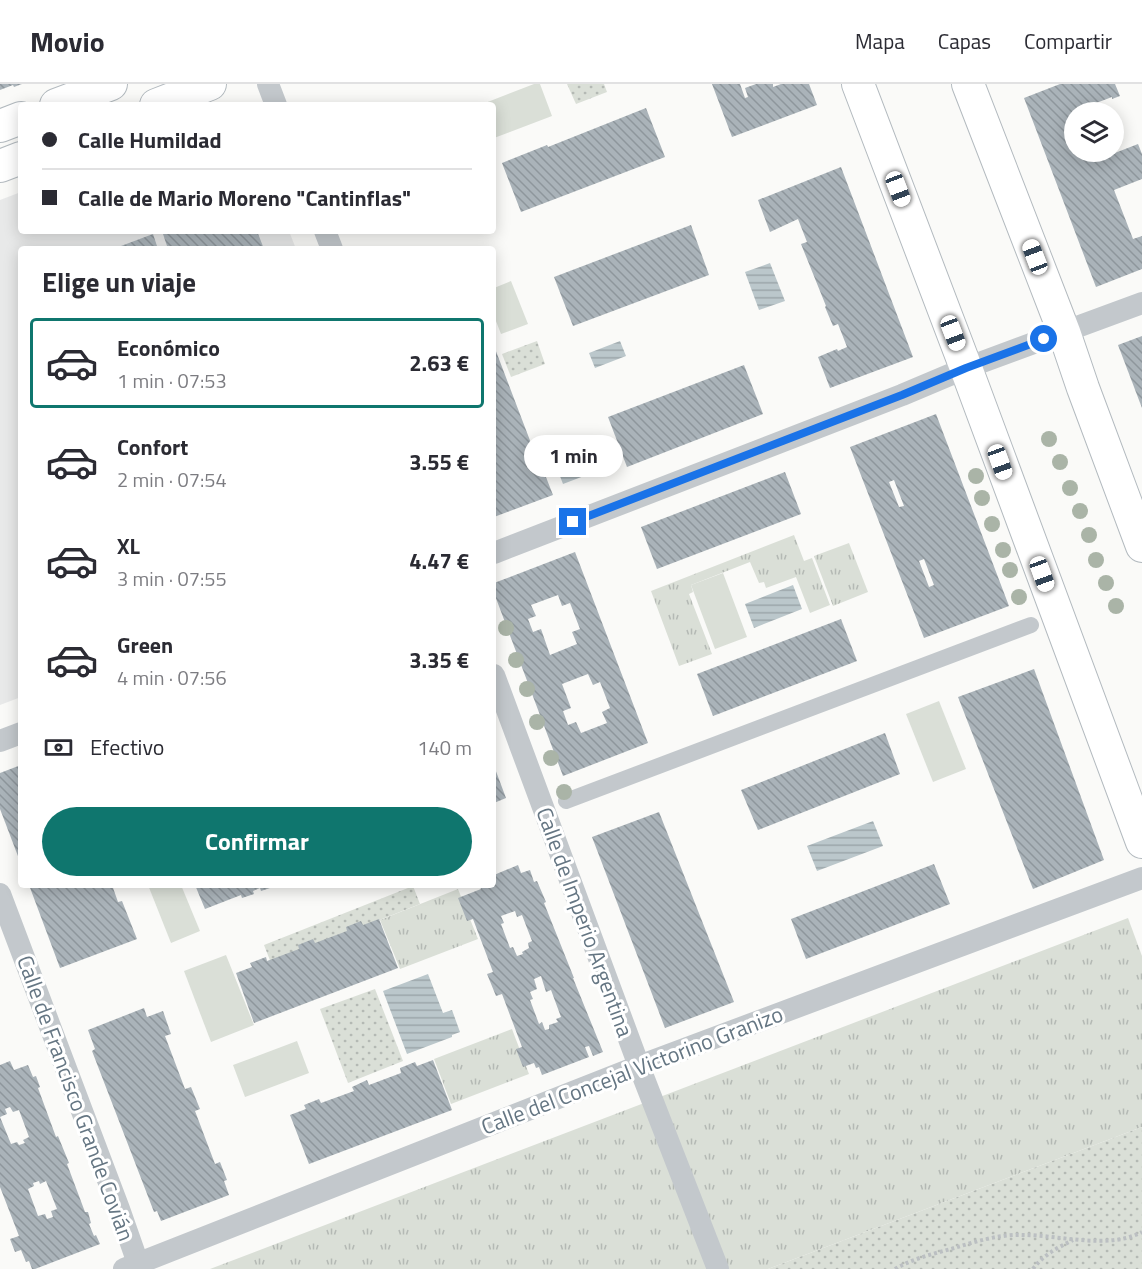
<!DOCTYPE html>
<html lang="es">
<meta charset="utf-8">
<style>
body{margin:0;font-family:"Titillium Web",sans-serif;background:#f2f2f3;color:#2b2b33;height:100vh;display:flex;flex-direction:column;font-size:22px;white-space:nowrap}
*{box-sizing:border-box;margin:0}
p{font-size:20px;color:#7c7c81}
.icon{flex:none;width:33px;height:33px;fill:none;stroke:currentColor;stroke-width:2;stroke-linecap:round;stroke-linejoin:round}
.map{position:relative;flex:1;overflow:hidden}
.sheet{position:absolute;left:18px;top:162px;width:478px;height:642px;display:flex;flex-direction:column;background:#fff;border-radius:6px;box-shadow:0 3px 15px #0003}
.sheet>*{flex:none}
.top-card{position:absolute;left:18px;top:18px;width:478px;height:132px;border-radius:6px;box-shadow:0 3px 15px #0003;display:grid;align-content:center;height:132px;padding:0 24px;background:#fff}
.controls{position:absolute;left:1064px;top:18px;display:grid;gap:12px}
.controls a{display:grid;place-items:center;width:60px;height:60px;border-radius:50%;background:#fff;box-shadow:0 3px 15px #0003;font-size:30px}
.end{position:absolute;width:27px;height:27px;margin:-14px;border:8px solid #1a73e8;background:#fff;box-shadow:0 0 0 3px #fff}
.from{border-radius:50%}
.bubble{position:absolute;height:42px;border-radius:21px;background:#fff;box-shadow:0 3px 15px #0003;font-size:20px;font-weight:700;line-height:42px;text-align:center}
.car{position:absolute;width:18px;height:36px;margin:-18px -9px;border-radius:8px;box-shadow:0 0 4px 2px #0007;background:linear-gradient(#fff 24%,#345 0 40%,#fff 0 76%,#345 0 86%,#fff 0)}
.top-card b{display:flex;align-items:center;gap:21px;height:57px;font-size:22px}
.top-card b+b{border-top:2px solid #e1e1e2}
.top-card i{width:15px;height:15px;background:#2b2b33}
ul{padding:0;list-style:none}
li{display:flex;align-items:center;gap:18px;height:90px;margin:0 12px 9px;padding:0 12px;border:3px solid transparent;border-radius:6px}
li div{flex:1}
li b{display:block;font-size:22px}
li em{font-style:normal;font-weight:700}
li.active{border-color:#0f766e}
li>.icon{width:54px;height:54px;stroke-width:1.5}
h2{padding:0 24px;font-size:27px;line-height:72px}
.pay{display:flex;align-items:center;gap:15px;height:66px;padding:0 24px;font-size:22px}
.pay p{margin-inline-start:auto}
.cta{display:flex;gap:12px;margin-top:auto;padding:12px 24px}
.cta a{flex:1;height:69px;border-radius:36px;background:#0f766e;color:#fff;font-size:24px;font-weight:700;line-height:69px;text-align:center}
header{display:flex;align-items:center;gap:36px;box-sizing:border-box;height:84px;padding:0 30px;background:#fff;border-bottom:2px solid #e1e1e2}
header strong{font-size:28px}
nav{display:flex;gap:33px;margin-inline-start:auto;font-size:21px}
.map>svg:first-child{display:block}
</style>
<header>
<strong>Movio</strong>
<nav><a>Mapa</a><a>Capas</a><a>Compartir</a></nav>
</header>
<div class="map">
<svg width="1142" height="1185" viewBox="0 0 1142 1185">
<defs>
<pattern id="grass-tufts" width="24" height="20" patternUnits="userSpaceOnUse" patternTransform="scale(1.5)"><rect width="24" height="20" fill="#dadfd7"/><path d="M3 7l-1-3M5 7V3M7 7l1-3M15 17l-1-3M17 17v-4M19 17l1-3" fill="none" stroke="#b4b9b4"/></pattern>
<pattern id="park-dots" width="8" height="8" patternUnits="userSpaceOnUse" patternTransform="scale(1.5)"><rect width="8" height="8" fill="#dadfd7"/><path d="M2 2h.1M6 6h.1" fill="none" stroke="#b4b9b4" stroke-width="1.8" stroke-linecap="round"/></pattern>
<pattern id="water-rules" width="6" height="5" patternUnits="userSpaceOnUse" patternTransform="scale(1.5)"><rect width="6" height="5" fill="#bbc7cb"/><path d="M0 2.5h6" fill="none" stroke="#9ca6aa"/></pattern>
<pattern id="building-back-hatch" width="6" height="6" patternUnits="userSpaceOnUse" patternTransform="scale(1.5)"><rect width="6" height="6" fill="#aab3b9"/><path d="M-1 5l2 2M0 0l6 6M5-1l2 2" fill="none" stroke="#8e969c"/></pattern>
</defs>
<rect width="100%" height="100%" fill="#fafaf8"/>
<polygon fill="#e8e9e9" points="21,108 21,147 289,147 296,165 21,165 21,613 0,621 0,116"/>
<g fill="url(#grass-tufts)">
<polygon points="794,451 804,477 812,474 830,521 810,529 796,493 766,504 764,498 759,499 750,478 691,501 693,508 689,510 712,570 679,582 651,507"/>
<polygon points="849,459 868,508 833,522 814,472"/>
<polygon points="458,805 478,855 400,885 380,836"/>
<polygon points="1128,834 1142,872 1142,1043 768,1185 210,1185"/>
<polygon points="512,945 529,990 451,1020 434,975"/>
</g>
<g fill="url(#park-dots)">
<polygon points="567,0 604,0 607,8 576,20"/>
<polygon points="537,257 545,280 511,293 502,270"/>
<polygon points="413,802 420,820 271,879 264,861"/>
<polygon points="375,905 403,977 348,999 320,925"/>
<polygon points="1142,1043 1142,1185 768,1185"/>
</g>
<g fill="#dadfd7">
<polygon points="534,0 540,0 552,32 494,54 494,21 480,21"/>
<polygon points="511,197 528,240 501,250 494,232 494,204"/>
<polygon points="723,489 747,553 715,565 691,501"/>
<polygon points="939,617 966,685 933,698 906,630"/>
<polygon points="148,801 181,801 200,847 171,859"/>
<polygon points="226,871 254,941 211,958 184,887"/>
<polygon points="297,957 309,989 245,1013 233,981"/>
</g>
<g fill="url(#water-rules)">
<polygon points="770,179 785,217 759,226 745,188"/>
<polygon points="620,257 626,272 595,284 589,269"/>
<polygon points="569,353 584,392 563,400 548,361"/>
<polygon points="793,501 802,525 754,544 745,520"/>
<polygon points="873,737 883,762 817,787 807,762"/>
<polygon points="428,890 443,929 452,926 460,948 452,951 452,953 407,970 383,907"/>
</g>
<g fill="url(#building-back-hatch)" fill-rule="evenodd">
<polygon points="0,0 22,0 14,3 13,1 0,6"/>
<polygon points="712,0 740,0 745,14 748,13 745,4 756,0 773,0 773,3 781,0 809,0 817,21 732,53"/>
<polygon points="1060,0 1115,0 1120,12 1112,15 1112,13 1083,24 1085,28 1074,28 1074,68 1099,68 1102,74 1138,60 1142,70 1142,95 1114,106 1133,155 1142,152 1142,185 1096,203 1024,14"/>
<polygon points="646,24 665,73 521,128 502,79 547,61 548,63"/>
<polygon points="841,83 913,273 830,304 818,273 837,265 838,267 847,263 838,240 833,242 825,223 826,222 801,160 807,158 798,135 770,148 758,116"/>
<polygon points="691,141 709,191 573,242 554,193"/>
<polygon points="162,147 257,147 264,165 168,165"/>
<polygon points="153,150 158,165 113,165"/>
<polygon points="1142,252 1142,324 1118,261"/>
<polygon points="494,262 542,388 544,388 553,411 494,433"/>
<polygon points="744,281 763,330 627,383 608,333"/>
<path d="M 936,330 L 1009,522 L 924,554 L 850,363 ZM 894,396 L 904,422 L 899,423 L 889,398 ZM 924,475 L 934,501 L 929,503 L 919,477 Z"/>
<polygon points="785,388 801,430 657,485 641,443"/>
<path d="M 575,468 L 648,659 L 563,692 L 494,509 L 494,499 ZM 558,511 L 562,522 L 570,519 L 580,545 L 572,548 L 577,560 L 550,571 L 541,545 L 533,548 L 528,535 L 536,532 L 531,521 ZM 588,590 L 593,601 L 600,598 L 610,624 L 602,628 L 607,639 L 581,649 L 576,638 L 568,641 L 563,627 L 571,624 L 562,600 Z"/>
<polygon points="841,535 857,577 713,632 697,590"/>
<polygon points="1034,585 1104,776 1033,805 958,613"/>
<polygon points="885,649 900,690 758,746 741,706"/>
<polygon points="21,681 21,780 0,725 0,689"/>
<polygon points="494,682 506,714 494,719"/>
<polygon points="659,728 734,918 665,944 592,753"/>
<polygon points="934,780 950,820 806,875 791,835"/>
<path d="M 518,781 L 521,789 L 530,786 L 534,798 L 537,797 L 546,818 L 544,819 L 574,894 L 573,894 L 603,968 L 593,972 L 589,962 L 585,963 L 589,973 L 542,991 L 539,983 L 536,984 L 534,979 L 523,983 L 516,965 L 522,963 L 502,910 L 496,912 L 487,890 L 493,888 L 473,835 L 467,837 L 458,814 L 481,805 L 479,801 L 494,801 L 494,791 ZM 515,827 L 517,833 L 522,831 L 532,857 L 528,859 L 529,864 L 522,868 L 523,870 L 517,872 L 513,863 L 510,864 L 501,840 L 504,839 L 501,832 ZM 541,892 L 546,908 L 551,906 L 561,933 L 556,935 L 558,938 L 549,941 L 549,945 L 545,946 L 542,938 L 539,940 L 530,916 L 533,915 L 530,908 L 537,905 L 534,895 Z"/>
<polygon points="29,801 112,801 118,818 122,817 137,855 60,884"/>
<polygon points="195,801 272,801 273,803 261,807 260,804 253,807 254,810 242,814 241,811 205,825"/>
<polygon points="379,835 398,884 254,939 236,889 252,883 250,879 266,873 267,877 299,865 298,861 313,855 315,859 347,847 346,843 361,837 363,841"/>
<polygon points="144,924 147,933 163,927 171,950 165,952 185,1005 191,1003 200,1025 195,1027 215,1080 220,1078 227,1096 224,1097 229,1111 161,1137 157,1127 154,1128 92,967 95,965 88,946"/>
<polygon points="433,976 452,1026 309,1080 290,1031 306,1025 304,1021 319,1015 321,1019 354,1007 352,1003 367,996 369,1001 401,989 400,984 415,978 417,982"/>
<path d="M 10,977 L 14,986 L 28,981 L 33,993 L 36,992 L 40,1003 L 38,1004 L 56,1053 L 58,1052 L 69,1079 L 67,1080 L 85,1128 L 88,1128 L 91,1139 L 89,1140 L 94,1152 L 96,1151 L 100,1160 L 35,1185 L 32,1185 L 29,1177 L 26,1178 L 21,1166 L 15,1168 L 10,1155 L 19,1152 L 0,1103 L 0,981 ZM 10,1023 L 13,1028 L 19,1026 L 29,1053 L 23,1056 L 25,1059 L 19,1061 L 17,1058 L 11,1060 L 0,1033 L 7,1030 L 5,1025 ZM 39,1097 L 40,1100 L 46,1097 L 57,1125 L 51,1127 L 53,1133 L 47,1135 L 45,1130 L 38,1132 L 28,1105 L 34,1102 L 33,1099 Z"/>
</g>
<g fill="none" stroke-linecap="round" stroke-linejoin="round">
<defs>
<g id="secondary">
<polyline points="858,0 966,284 1142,758"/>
<polyline points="968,0 1064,248 1083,304 1142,462"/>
<polyline points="56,21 111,0"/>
<polyline points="156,21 210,0"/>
<polyline points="0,42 21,34"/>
<polyline points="0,82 21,74"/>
</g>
</defs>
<use href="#secondary" stroke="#b3babf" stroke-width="34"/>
<g stroke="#bbbfc2" stroke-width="4" stroke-dasharray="3 3" stroke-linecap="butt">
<path d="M 895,1185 C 912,1175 932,1170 951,1165 C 974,1158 999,1150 1023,1151 C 1060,1151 1108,1166 1142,1148"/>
<path d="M 1033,1185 C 1043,1171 1057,1164 1073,1156"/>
</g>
<polyline stroke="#c3c8cc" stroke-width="16" points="566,717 1031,541"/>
<g stroke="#c3c8cc" stroke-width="22">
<polyline points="268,0 276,21"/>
<polyline points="325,147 332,165"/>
<polyline points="494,469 902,311 966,284 1142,219"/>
<polyline points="494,591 639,982 718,1185"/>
<polyline points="0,657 21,649"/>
<polyline points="0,810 119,1125 140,1185"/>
<polyline points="124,1185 639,982 1142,794"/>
</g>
<use href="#secondary" stroke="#fff" stroke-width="32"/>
</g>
<g fill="#aab4a7">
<circle cx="1049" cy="355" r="8"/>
<circle cx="1060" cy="378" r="8"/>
<circle cx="976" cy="392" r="8"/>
<circle cx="1070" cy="404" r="8"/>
<circle cx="982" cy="414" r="8"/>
<circle cx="1080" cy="427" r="8"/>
<circle cx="992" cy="440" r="8"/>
<circle cx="1089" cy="451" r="8"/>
<circle cx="1003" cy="466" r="8"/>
<circle cx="1096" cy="476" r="8"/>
<circle cx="1010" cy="486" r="8"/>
<circle cx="1106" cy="499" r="8"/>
<circle cx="1019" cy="513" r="8"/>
<circle cx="1116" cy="522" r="8"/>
<circle cx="506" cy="544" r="8"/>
<circle cx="516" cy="576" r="8"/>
<circle cx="527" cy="605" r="8"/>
<circle cx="537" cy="638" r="8"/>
<circle cx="551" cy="674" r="8"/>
<circle cx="564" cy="708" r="8"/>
</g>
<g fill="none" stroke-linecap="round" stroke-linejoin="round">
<polyline stroke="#1a73e8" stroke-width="8" points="573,438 902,311 966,284 1044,255"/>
</g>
<g text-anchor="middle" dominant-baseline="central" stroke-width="6" stroke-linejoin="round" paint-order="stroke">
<g font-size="22" fill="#657683" stroke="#fff">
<text transform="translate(585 838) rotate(70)">Calle de Imperio Argentina</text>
<text transform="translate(632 986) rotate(-21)">Calle del Concejal Victorino Granizo</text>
<text transform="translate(76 1014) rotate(70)">Calle de Francisco Grande Covián</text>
</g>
</g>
</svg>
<div class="controls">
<a><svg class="icon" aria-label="layers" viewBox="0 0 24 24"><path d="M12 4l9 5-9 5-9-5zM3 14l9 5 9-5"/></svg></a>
</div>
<i class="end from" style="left:1044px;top:255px"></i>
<i class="end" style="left:573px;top:438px"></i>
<div class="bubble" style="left:524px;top:351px;width:99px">1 min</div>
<i class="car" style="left:898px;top:105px;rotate:159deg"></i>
<i class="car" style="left:1035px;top:173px;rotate:339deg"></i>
<i class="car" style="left:953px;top:249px;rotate:159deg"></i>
<i class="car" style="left:1000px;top:378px;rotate:160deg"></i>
<i class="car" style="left:1042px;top:490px;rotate:160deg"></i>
<div class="top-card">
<b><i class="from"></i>Calle Humildad</b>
<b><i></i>Calle de Mario Moreno &quot;Cantinflas&quot;</b>
</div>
<section class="sheet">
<h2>Elige un viaje</h2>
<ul>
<li class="active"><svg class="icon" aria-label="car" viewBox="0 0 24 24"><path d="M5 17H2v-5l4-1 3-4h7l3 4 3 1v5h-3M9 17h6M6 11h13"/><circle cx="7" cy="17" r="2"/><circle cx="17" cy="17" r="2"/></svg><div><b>Económico</b><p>1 min · 07:53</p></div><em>2.63 €</em></li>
<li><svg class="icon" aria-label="car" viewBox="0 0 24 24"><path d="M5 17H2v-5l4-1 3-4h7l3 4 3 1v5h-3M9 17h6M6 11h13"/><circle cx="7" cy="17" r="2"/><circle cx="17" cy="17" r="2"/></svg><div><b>Confort</b><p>2 min · 07:54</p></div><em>3.55 €</em></li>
<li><svg class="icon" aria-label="car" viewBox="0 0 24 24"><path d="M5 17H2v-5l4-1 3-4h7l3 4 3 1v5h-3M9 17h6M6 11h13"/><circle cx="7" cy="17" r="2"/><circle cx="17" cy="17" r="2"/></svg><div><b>XL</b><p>3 min · 07:55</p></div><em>4.47 €</em></li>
<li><svg class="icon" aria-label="car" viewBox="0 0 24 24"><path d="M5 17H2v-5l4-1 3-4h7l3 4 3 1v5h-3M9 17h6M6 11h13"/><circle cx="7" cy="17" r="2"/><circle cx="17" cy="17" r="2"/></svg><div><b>Green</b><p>4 min · 07:56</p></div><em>3.35 €</em></li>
</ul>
<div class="pay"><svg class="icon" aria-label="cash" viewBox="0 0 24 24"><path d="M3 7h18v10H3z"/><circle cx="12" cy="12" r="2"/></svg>Efectivo<p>140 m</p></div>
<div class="cta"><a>Confirmar</a></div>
</section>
</div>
